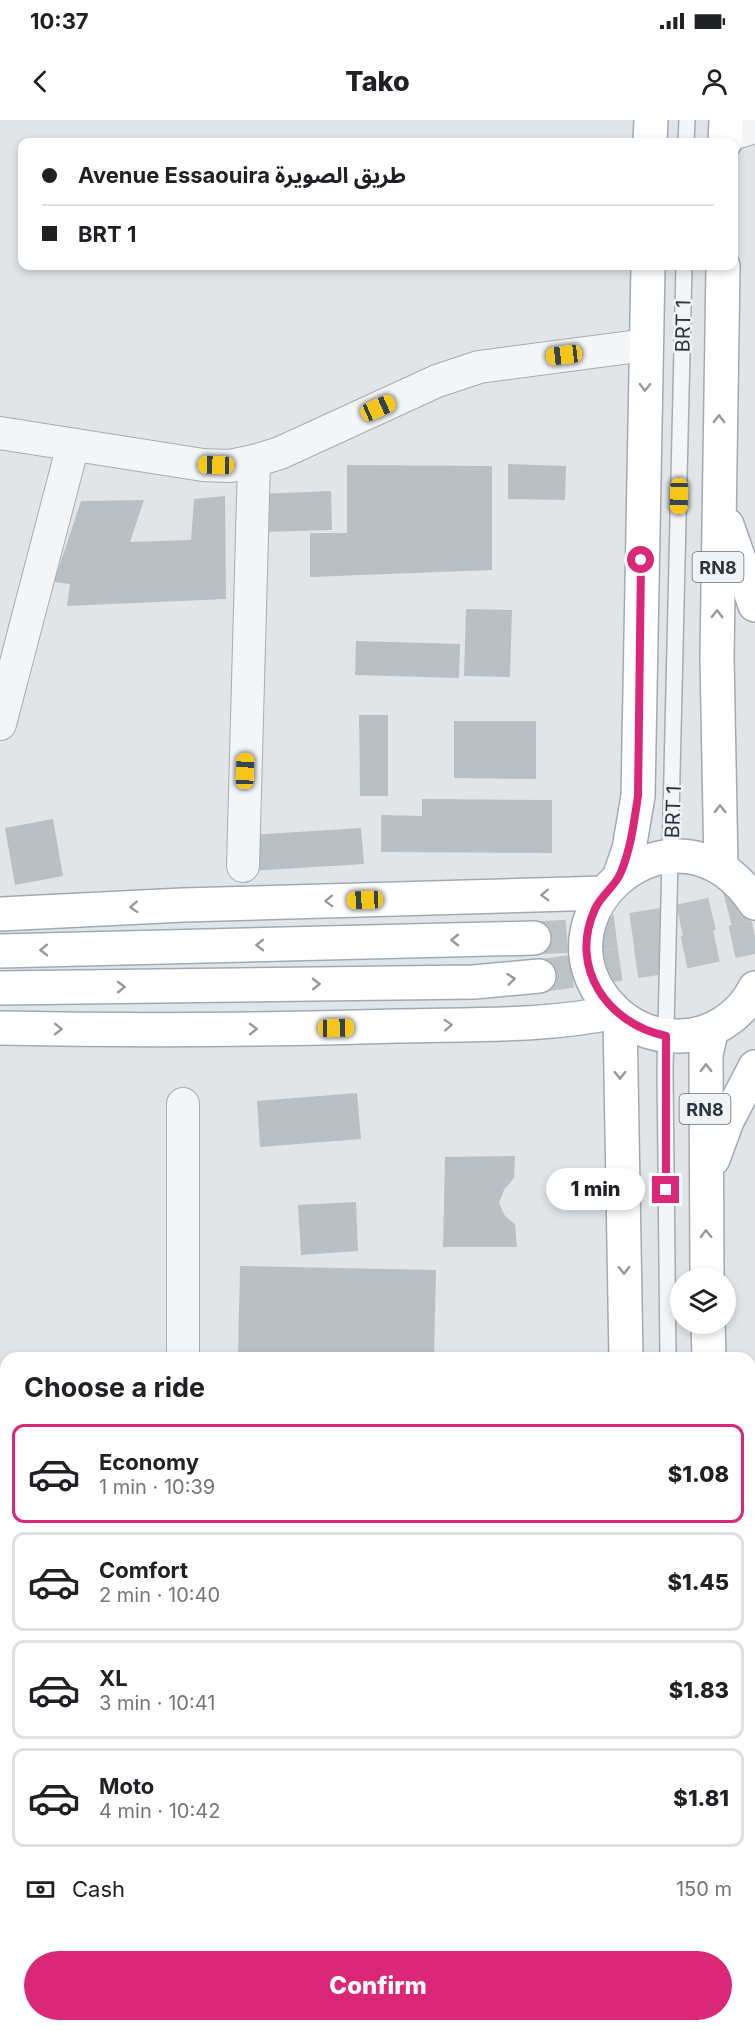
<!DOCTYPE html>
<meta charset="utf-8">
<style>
body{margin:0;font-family:Inter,"Noto Sans Arabic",sans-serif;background:#f2f2f2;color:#202124;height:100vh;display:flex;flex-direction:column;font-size:22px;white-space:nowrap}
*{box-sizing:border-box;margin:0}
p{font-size:20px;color:#757577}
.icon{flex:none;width:33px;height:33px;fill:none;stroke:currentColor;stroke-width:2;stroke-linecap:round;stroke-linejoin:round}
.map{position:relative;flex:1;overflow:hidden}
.panel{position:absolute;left:0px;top:1232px;width:756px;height:680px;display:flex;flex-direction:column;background:#fff;border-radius:18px 18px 0 0;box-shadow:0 3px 9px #0003}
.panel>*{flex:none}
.banner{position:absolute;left:18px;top:18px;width:720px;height:132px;border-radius:12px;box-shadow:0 3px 9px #0003;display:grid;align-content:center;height:132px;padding:0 24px;background:#fff}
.controls{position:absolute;left:670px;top:1148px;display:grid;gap:12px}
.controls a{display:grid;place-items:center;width:66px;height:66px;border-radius:50%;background:#fff;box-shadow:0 3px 9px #0003;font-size:30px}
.end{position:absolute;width:27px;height:27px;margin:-14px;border:8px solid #db2777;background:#fff;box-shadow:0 0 0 3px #fff}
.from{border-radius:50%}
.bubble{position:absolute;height:42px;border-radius:21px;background:#fff;box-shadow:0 3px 9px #0003;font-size:20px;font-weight:800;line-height:42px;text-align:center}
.car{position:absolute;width:18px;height:36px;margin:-18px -9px;border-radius:8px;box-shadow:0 0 4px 2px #0007;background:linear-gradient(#f5c518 24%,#345 0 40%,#f5c518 0 76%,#345 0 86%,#f5c518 0)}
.banner b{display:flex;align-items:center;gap:21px;height:57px;font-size:22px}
.banner b+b{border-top:2px solid #e0e0e0}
.banner i{width:15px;height:15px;background:#202124}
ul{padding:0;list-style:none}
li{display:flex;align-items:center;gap:18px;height:99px;margin:0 12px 9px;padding:0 12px;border:3px solid #e0e0e0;border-radius:12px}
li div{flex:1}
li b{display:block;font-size:22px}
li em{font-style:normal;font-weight:800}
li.active{border-color:#db2777}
li>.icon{width:54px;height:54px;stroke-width:1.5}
h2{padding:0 24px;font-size:27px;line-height:72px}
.pay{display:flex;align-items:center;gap:15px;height:66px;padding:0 24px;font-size:22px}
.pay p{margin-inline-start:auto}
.button{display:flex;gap:12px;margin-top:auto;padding:12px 24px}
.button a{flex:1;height:69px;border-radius:36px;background:#db2777;color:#fff;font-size:24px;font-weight:800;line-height:69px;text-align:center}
.status{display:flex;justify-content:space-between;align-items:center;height:42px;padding:0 30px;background:#fff;direction:ltr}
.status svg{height:16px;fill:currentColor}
header{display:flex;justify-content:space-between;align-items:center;height:78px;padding:0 24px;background:#fff;font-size:27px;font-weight:800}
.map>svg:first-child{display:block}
</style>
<div class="status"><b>10:37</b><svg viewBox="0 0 49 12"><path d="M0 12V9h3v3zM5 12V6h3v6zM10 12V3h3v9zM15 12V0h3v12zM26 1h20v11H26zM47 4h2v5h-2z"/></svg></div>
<header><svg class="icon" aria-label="back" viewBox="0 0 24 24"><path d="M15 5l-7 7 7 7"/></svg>Tako<svg class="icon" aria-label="person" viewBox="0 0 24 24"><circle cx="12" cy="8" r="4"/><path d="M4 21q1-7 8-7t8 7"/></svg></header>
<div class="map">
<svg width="755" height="1910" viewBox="0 0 755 1910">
<rect width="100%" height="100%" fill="#e1e5e8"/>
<g fill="#b8bfc5">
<polygon points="508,344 566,346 565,380 508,379"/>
<polygon points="347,345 492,346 492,450 310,457 310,413 347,413"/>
<polygon points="331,371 332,410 261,412 259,374"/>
<polygon points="225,376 226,479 67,486 70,464 54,462 81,381 144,380 130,422 191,420 194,379"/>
<polygon points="466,489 512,490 510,557 464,556"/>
<polygon points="356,521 460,524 459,558 355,555"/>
<polygon points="359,595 388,595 388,676 360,676"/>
<polygon points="454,601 536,601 536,659 454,658"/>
<polygon points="422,679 552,680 552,733 381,732 381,695 422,696"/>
<polygon points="53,699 63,756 15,765 5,708"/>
<polygon points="361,708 364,744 250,751 249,715"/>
<polygon points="357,973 361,1019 260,1027 257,981"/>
<polygon points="515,1036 514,1058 504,1070 499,1083 505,1096 515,1104 517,1127 443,1127 445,1037"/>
<polygon points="356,1082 358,1131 301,1135 298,1085"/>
<polygon points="240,1146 436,1150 434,1238 238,1234"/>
<polygon points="2,1402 6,1446 6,1496 0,1497"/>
<polygon points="0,1685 6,1739 6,1748 0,1748"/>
<rect x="324" y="1905" width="42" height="5"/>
<rect x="433" y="1905" width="79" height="5"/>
</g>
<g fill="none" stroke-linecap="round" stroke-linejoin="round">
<g stroke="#bdc2c6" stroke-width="33" stroke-dasharray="33 16" stroke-linecap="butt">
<path d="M 534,818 C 610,815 682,804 755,782"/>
<polyline points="539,856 648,840 755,817"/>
</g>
<defs>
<g id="lane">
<polyline points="686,22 687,0"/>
<polyline points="668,1238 665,950 684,146"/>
<polyline points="652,1910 652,1905"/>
</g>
<g id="street">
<polyline points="725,16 755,7"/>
<polyline points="0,313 203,345 230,346 254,341 280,333 437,261 479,247 646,225"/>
<polyline points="0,604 73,325"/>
<polyline points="243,746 254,341"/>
<polyline points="183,984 183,1238"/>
<polyline points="750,1467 755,1465"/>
<polyline points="750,1721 755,1727"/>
<polyline points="0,1765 6,1765"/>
<polyline points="0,1883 6,1884"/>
<polyline points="425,1905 425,1910"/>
</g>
<polyline id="secondary" points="0,1541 6,1539"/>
<g id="primary">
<polyline points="650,22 651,0"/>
<polyline points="725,22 726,0"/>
<polyline points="727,405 755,485"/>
<polyline points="721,748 717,537 723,146"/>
<polyline points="620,755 629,729 638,676 648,146"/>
<path d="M 755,783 C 677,666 528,793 609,885 C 627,905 650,916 677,916 C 709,917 741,897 755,868"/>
<polyline points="0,794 183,785 604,773"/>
<polyline points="0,831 534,818"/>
<polyline points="0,868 474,862 539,856"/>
<polyline points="620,897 626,1238"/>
<path d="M 0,908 C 133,911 265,910 397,906 C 470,904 544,907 615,892"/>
<polyline points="713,1039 727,1001 755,947"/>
<polyline points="707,1158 706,934 712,909"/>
<polyline points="708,1203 709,1238"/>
<polyline points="750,1489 755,1494"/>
<polyline points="750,1658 755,1652"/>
<polyline points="613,1910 613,1905"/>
<polyline points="693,1910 693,1905"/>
<polyline points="734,1910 740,1905"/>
</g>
</defs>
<use href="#lane" stroke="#a7acb2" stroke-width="18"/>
<use href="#street" stroke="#a7acb2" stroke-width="34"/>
<use href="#secondary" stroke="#a7acb2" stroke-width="36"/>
<use href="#primary" stroke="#a1aab3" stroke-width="36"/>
<use href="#lane" stroke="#f3f5f7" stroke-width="15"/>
<use href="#street" stroke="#f3f5f7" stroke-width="32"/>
<use href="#secondary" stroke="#fff" stroke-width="33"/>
<use href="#primary" stroke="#fff" stroke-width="33"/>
</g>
<defs><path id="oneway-chevron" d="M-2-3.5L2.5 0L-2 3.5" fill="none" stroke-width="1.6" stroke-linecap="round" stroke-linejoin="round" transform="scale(1.5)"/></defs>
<g stroke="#959a9f">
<use href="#oneway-chevron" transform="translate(645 267) rotate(91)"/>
<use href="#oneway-chevron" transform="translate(719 299) rotate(-89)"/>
<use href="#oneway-chevron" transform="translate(717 494) rotate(-90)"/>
<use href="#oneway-chevron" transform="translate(720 689) rotate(-91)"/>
<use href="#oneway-chevron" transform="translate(545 775) rotate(178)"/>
<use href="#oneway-chevron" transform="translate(329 781) rotate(178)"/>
<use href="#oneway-chevron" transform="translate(134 787) rotate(177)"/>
<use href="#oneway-chevron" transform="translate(455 820) rotate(179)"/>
<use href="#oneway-chevron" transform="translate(260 825) rotate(179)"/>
<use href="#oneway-chevron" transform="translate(44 830) rotate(179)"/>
<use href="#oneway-chevron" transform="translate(511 859) rotate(-6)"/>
<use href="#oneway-chevron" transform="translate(316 864) rotate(-1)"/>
<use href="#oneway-chevron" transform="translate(121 867) rotate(-1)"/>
<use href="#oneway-chevron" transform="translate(448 905) rotate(-2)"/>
<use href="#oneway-chevron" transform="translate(58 909) rotate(1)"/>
<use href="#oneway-chevron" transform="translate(253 909) rotate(-1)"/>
<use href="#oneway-chevron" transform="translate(706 948) rotate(-90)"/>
<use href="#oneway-chevron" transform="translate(620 955) rotate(90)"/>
<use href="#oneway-chevron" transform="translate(706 1114) rotate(-91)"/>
<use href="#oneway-chevron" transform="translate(624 1150) rotate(89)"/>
</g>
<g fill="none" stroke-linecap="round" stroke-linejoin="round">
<path stroke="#db2777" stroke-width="8" d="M 641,440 L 638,676 C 634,702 631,728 621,752 C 616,766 601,775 595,789 C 568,848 608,904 666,916 L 666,1070"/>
</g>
<g text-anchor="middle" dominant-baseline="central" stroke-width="5" stroke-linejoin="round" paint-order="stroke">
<g fill="#f0f3f6" stroke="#666d76" stroke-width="1.5">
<rect x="692.5" y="432" width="51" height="30" rx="4.5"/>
<rect x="679.5" y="974" width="51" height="30" rx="4.5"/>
</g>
<g font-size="18" font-weight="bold" fill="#2b343f">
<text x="718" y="447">RN8</text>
<text x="705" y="989">RN8</text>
</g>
<g font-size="20" fill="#2b343f" stroke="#f0f3f6">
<text transform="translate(683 206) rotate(-89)">BRT 1</text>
<text transform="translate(673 692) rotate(-88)">BRT 1</text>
</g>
</g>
</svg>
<div class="controls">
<a><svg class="icon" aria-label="layers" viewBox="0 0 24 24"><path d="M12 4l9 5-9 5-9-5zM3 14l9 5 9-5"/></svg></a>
</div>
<i class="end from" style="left:641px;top:440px"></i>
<i class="end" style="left:666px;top:1070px"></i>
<div class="bubble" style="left:546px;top:1048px;width:99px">1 min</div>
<i class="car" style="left:564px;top:235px;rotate:263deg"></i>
<i class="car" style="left:378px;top:288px;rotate:66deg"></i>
<i class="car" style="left:216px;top:345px;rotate:271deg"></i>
<i class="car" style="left:679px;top:376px;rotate:181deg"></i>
<i class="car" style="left:245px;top:651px;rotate:2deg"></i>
<i class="car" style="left:365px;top:780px;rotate:268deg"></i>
<i class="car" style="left:336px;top:908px;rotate:89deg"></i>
<div class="banner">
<b><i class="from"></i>Avenue Essaouira طريق الصويرة</b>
<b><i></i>BRT 1</b>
</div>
<section class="panel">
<h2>Choose a ride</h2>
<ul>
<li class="active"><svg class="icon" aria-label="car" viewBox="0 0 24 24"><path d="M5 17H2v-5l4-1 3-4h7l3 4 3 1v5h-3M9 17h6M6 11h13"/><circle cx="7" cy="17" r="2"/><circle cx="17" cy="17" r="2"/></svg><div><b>Economy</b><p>1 min · 10:39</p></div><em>$1.08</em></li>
<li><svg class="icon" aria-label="car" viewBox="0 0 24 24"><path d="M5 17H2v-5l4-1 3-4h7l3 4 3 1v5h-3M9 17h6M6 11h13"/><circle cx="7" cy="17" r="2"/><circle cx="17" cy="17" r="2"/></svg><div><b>Comfort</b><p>2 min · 10:40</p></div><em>$1.45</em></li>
<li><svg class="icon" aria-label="car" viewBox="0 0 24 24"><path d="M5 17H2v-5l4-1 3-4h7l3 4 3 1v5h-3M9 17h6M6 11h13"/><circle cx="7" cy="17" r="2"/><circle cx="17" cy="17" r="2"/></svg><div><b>XL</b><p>3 min · 10:41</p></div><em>$1.83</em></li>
<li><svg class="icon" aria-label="car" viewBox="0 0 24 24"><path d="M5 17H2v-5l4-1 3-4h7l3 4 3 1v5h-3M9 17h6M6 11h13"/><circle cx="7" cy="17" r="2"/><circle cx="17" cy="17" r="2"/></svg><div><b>Moto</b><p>4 min · 10:42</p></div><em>$1.81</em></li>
</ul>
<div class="pay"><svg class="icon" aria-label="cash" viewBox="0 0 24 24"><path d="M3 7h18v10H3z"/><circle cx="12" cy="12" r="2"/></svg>Cash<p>150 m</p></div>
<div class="button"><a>Confirm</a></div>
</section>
</div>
